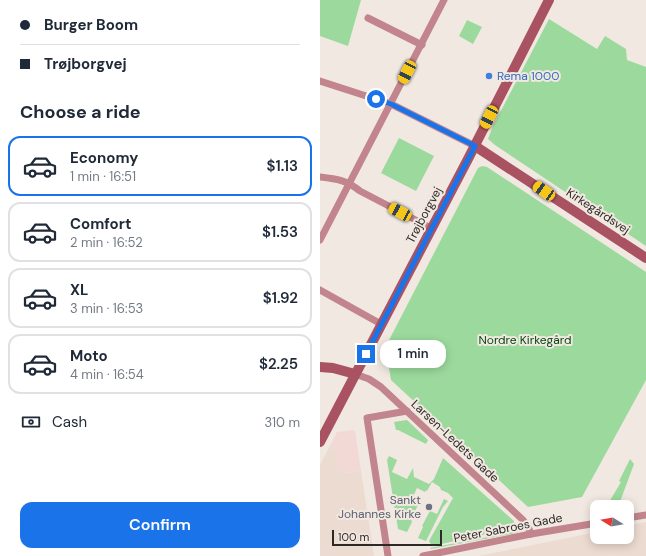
<!DOCTYPE html>
<meta charset="utf-8">
<style>
body{margin:0;font-family:"DM Sans",sans-serif;background:#f6f6f7;color:#1f2937;height:100vh;display:flex;flex-direction:column;font-size:15px;white-space:nowrap}
*{box-sizing:border-box;margin:0}
p{font-size:13px;color:#747a83}
.icon{flex:none;width:22px;height:22px;fill:none;stroke:currentColor;stroke-width:2;stroke-linecap:round;stroke-linejoin:round}
.map{position:relative;flex:1;overflow:hidden}
.drawer{display:flex;flex-direction:column;background:#fff;width:320px}
.drawer>*{flex:none}
.hud{display:grid;align-content:center;height:88px;padding:0 20px;background:#fff}
.needle{width:26px;rotate:281deg}
.buttons{position:absolute;left:270px;top:500px;display:grid;gap:8px}
.buttons a{display:grid;place-items:center;width:44px;height:44px;border-radius:8px;background:#fff;box-shadow:0 2px 10px #0003;font-size:20px}
.scale{position:absolute;left:12px;bottom:10px;width:110px;box-sizing:border-box;padding-left:4px;border:2px solid #2d2927;border-top:0;font-size:11px;line-height:14px;white-space:nowrap;color:#2d2927;-webkit-text-stroke:3px #f1e8e1;paint-order:stroke}
.end{position:absolute;width:18px;height:18px;margin:-9px;border:5px solid #1a73e8;background:#fff;box-shadow:0 0 0 2px #fff}
.from{border-radius:50%}
.bubble{position:absolute;height:28px;border-radius:12px;background:#fff;box-shadow:0 2px 10px #0003;font-size:13px;font-weight:600;line-height:28px;text-align:center}
.car{position:absolute;width:12px;height:24px;margin:-12px -6px;border-radius:5px;box-shadow:0 0 3px 1px #0007;background:linear-gradient(#f5c518 24%,#345 0 40%,#f5c518 0 76%,#345 0 86%,#f5c518 0)}
.hud b{display:flex;align-items:center;gap:14px;height:38px;font-size:15px}
.hud b+b{border-top:1px solid #e0e1e3}
.hud i{width:10px;height:10px;background:#1f2937}
ul{padding:0;list-style:none}
li{display:flex;align-items:center;gap:12px;height:60px;margin:0 8px 6px;padding:0 12px;border:2px solid #e0e1e3;border-radius:12px}
li div{flex:1}
li b{display:block;font-size:15px}
li em{font-style:normal;font-weight:600}
li.active{border-color:#1a73e8}
li>.icon{width:36px;height:36px;stroke-width:1.5}
h2{padding:0 20px;font-size:18px;line-height:48px}
.pay{display:flex;align-items:center;gap:10px;height:44px;padding:0 20px;font-size:15px}
.pay p{margin-inline-start:auto}
.button{display:flex;gap:8px;margin-top:auto;padding:8px 20px}
.button a{flex:1;height:46px;border-radius:12px;background:#1a73e8;color:#fff;font-size:16px;font-weight:600;line-height:46px;text-align:center}
main{display:flex;flex:1;min-height:0}
.map>svg:first-child{display:block}
</style>
<main>
<section class="drawer">
<div class="hud">
<b><i class="from"></i>Burger Boom</b>
<b><i></i>Trøjborgvej</b>
</div>
<h2>Choose a ride</h2>
<ul>
<li class="active"><svg class="icon" aria-label="car" viewBox="0 0 24 24"><path d="M5 17H2v-5l4-1 3-4h7l3 4 3 1v5h-3M9 17h6M6 11h13"/><circle cx="7" cy="17" r="2"/><circle cx="17" cy="17" r="2"/></svg><div><b>Economy</b><p>1 min · 16:51</p></div><em>$1.13</em></li>
<li><svg class="icon" aria-label="car" viewBox="0 0 24 24"><path d="M5 17H2v-5l4-1 3-4h7l3 4 3 1v5h-3M9 17h6M6 11h13"/><circle cx="7" cy="17" r="2"/><circle cx="17" cy="17" r="2"/></svg><div><b>Comfort</b><p>2 min · 16:52</p></div><em>$1.53</em></li>
<li><svg class="icon" aria-label="car" viewBox="0 0 24 24"><path d="M5 17H2v-5l4-1 3-4h7l3 4 3 1v5h-3M9 17h6M6 11h13"/><circle cx="7" cy="17" r="2"/><circle cx="17" cy="17" r="2"/></svg><div><b>XL</b><p>3 min · 16:53</p></div><em>$1.92</em></li>
<li><svg class="icon" aria-label="car" viewBox="0 0 24 24"><path d="M5 17H2v-5l4-1 3-4h7l3 4 3 1v5h-3M9 17h6M6 11h13"/><circle cx="7" cy="17" r="2"/><circle cx="17" cy="17" r="2"/></svg><div><b>Moto</b><p>4 min · 16:54</p></div><em>$2.25</em></li>
</ul>
<div class="pay"><svg class="icon" aria-label="cash" viewBox="0 0 24 24"><path d="M3 7h18v10H3z"/><circle cx="12" cy="12" r="2"/></svg>Cash<p>310 m</p></div>
<div class="button"><a>Confirm</a></div>
</section>
<div class="map">
<svg width="326" height="556" viewBox="0 0 326 556">
<rect width="100%" height="100%" fill="#f1e8e1"/>
<polygon fill="#f3d9d5" points="35,430 41,471 23,473 17,468 16,456 18,450 10,446 17,432"/>
<g fill="#ecdbd0">
<polygon points="10,446 18,450 16,456 17,468 23,473 41,471 54,556 0,556 0,465"/>
<polygon points="326,522 326,556 159,556 277,532 277,537 307,537 307,526"/>
</g>
<g fill="#9bda9c">
<polygon points="0,0 41,0 28,46 0,36"/>
<polygon points="229,19 277,49 285,36 306,49 307,60 326,67 326,246 175,145 168,139 173,126"/>
<polygon points="147,20 162,27 153,44 139,36"/>
<polygon points="79,138 114,156 96,191 61,173"/>
<polygon points="162,166 167,167 326,272 326,380 262,497 208,507 71,380 68,362 66,346 158,168"/>
<polygon points="87,420 108,440 106,444 78,430 76,430 74,422"/>
<polygon points="69,456 77,460 72,472 87,479 93,468 94,477 109,484 114,479 123,458 194,521 194,528 112,546 109,541 133,498 128,493 121,490 120,487 112,482 107,491 106,490 105,492 97,488 91,501 98,505 91,519 92,522 87,532 78,529 67,460"/>
<polygon points="310,459 314,464 298,507 277,507 277,510 275,510 275,508 279,500 288,504 301,482 299,481"/>
<polygon points="124,499 128,501 123,507 106,541 98,538 103,527 102,526 110,511 117,514"/>
<polygon points="199,531 196,533 111,549 110,548"/>
</g>
<g fill="none" stroke-linecap="round" stroke-linejoin="round">
<g stroke="#c2858d" stroke-width="7">
<polyline points="48,18 102,45"/>
<polyline points="0,81 71,104 155,146"/>
<path d="M 0,177 C 17,179 26,180 40,191 L 111,228"/>
<polyline points="0,240 124,0"/>
<polyline points="0,290 61,324"/>
<polyline points="35,374 49,379 61,387 203,520 208,527 211,534"/>
<polyline points="307,518 326,515"/>
<polyline points="68,556 47,418 87,411"/>
<polyline points="103,556 211,534 277,523"/>
</g>
<g stroke="#a95262" stroke-width="10">
<polyline points="155,146 326,258"/>
<polyline points="0,367 13,368 35,374"/>
<polyline points="0,442 148,159 229,0"/>
</g>
</g>
<g fill="none" stroke-linecap="round" stroke-linejoin="round">
<polyline stroke="#1a73e8" stroke-width="5" points="46,354 155,146 71,104 56,99"/>
</g>
<circle fill="#3f7fe0" stroke="#f1e8e1" stroke-width="1.5" cx="169" cy="76" r="4"/>
<circle fill="#6b7280" stroke="#f1e8e1" stroke-width="1.5" cx="109" cy="507" r="4"/>
<g text-anchor="middle" dominant-baseline="central" stroke-width="4" stroke-linejoin="round" paint-order="stroke">
<g font-size="12" fill="#366cbe" stroke="#f1e8e1" text-anchor="start">
<text x="177" y="76">Rema 1000</text>
</g>
<g font-size="12" fill="#2d2927" stroke="#f1e8e1">
<text transform="translate(278 211) rotate(33)">Kirkegårdsvej</text>
<text transform="translate(104 215) rotate(-62)">Trøjborgvej</text>
<text transform="translate(135 441) rotate(43)">Larsen-Ledets Gade</text>
<text transform="translate(188 528) rotate(-11)">Peter Sabroes Gade</text>
</g>
<g font-size="12" fill="#01480d" stroke="#f1e8e1">
<text x="205" y="340">Nordre Kirkegård</text>
</g>
<g font-size="12" fill="#5b616d" stroke="#f1e8e1" text-anchor="end">
<text x="101" y="500">Sankt<tspan x="101" dy="14">Johannes Kirke</tspan></text>
</g>
</g>
</svg>
<div class="buttons">
<a><svg class="needle" viewBox="-14 -14 28 28"><path d="M0-13l5 13h-10z" fill="#e53935"/><path d="M0 13l5-13h-10z" fill="#747a83"/></svg></a>
</div>
<div class="scale">100 m</div>
<i class="end from" style="left:56px;top:99px"></i>
<i class="end" style="left:46px;top:354px"></i>
<div class="bubble" style="left:60px;top:340px;width:66px">1 min</div>
<i class="car" style="left:87px;top:72px;rotate:207deg"></i>
<i class="car" style="left:169px;top:117px;rotate:207deg"></i>
<i class="car" style="left:224px;top:191px;rotate:304deg"></i>
<i class="car" style="left:80px;top:212px;rotate:298deg"></i>
</div>
</main>
